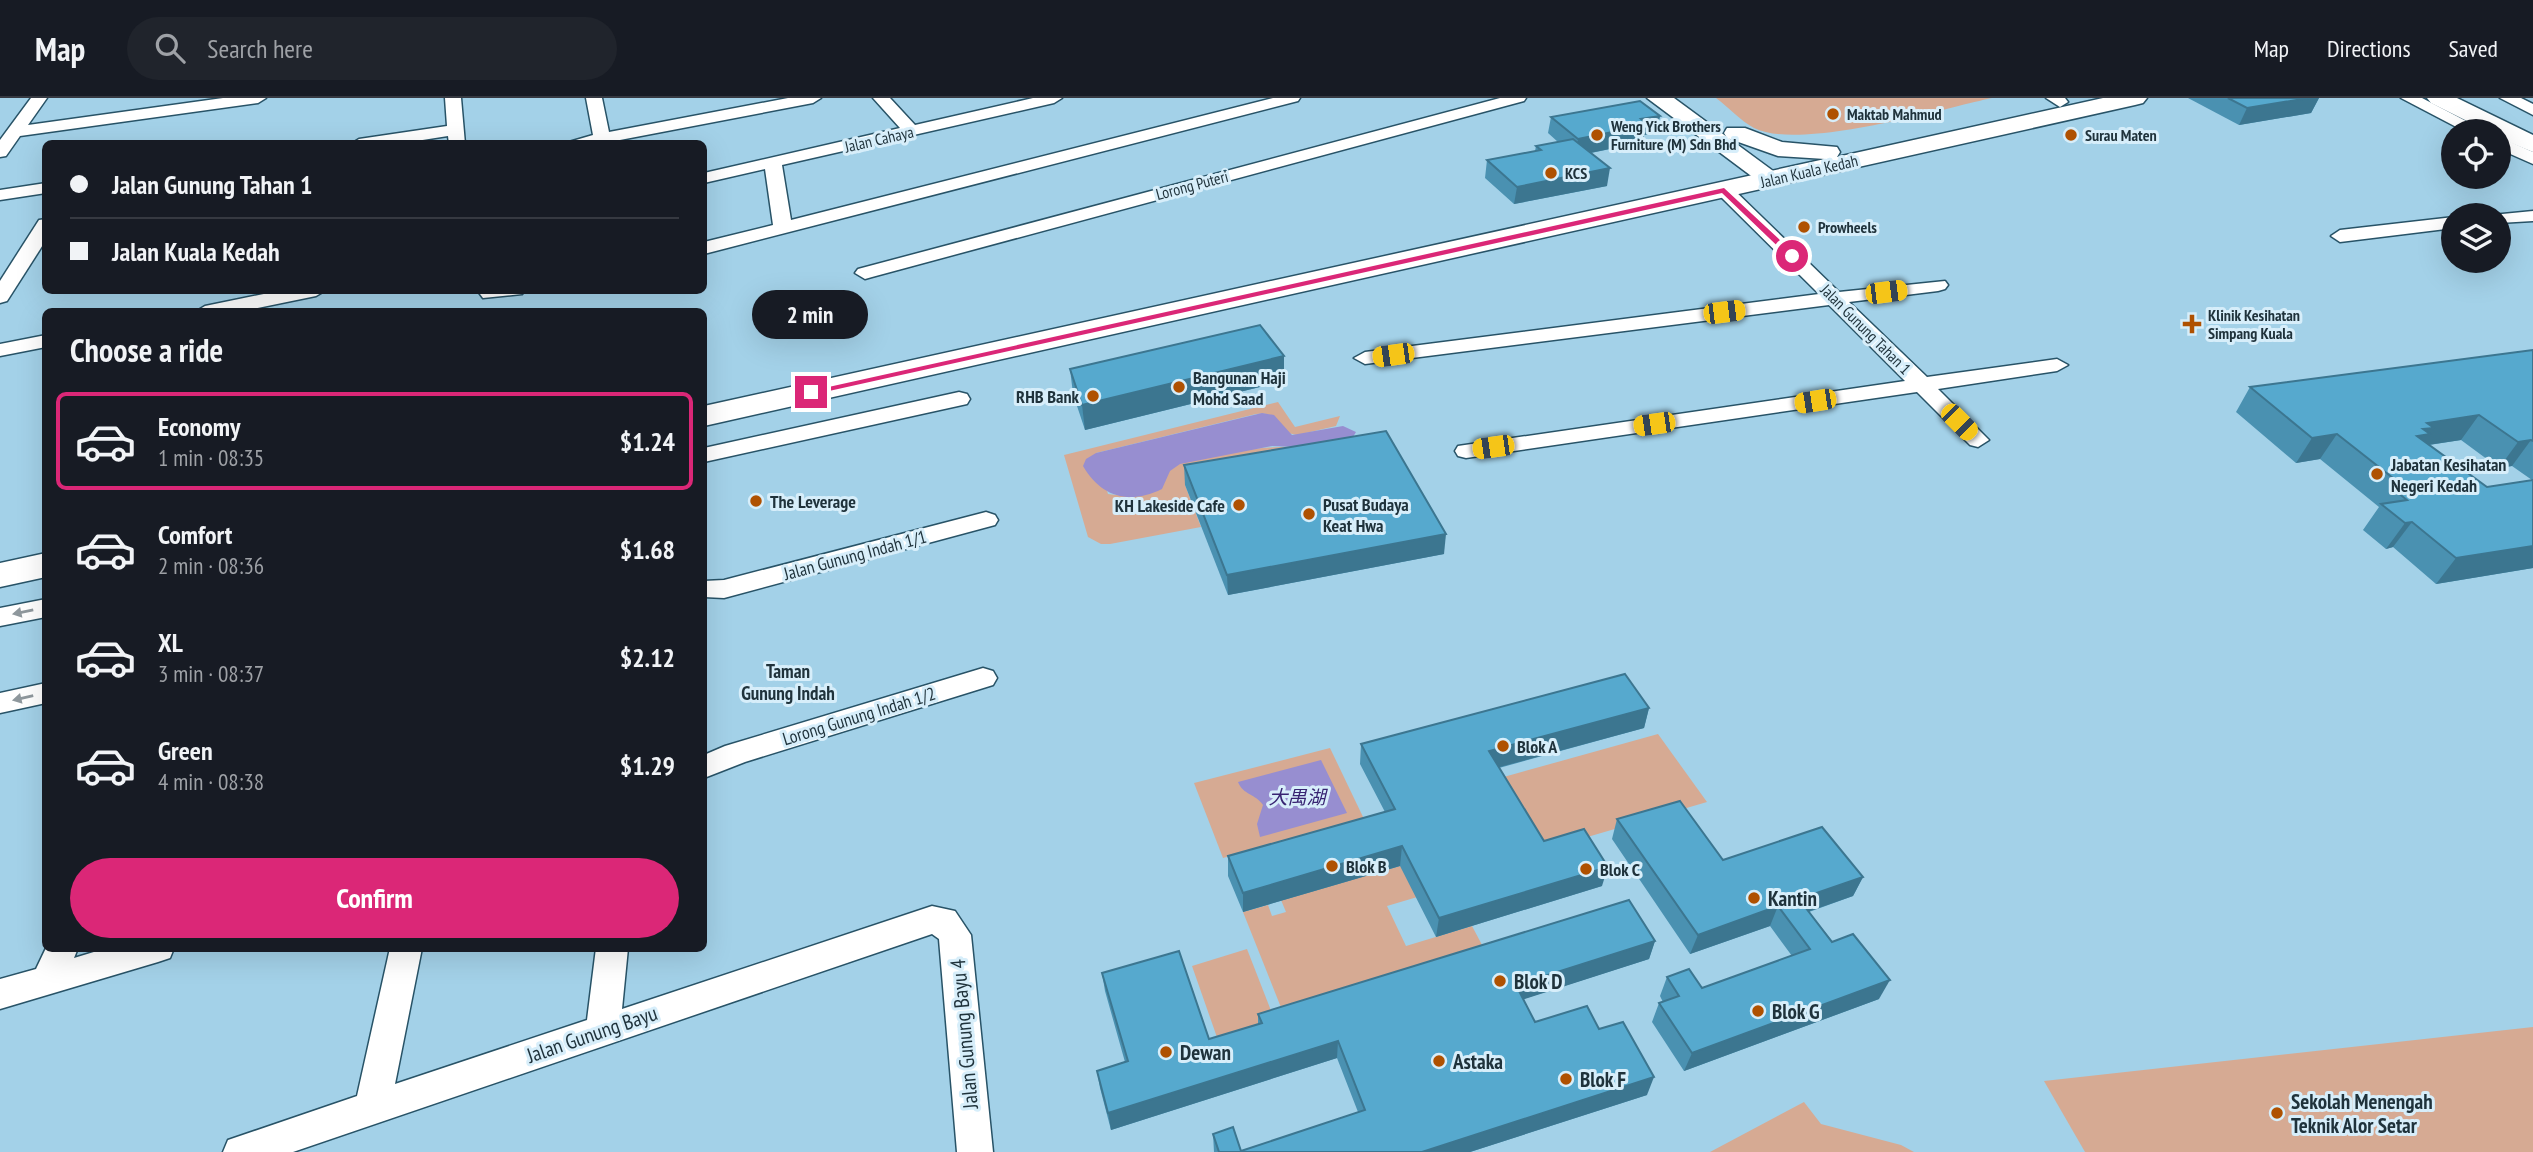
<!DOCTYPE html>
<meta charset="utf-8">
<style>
body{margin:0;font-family:"PT Sans Narrow","Noto Sans SC",sans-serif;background:#20242c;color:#f1f3f6;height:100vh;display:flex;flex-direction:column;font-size:26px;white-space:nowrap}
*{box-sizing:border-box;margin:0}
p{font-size:23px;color:#9ea1a6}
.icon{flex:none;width:38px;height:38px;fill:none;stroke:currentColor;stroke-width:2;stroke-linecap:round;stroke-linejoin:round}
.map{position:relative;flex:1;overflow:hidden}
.details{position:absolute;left:42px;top:210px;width:665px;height:644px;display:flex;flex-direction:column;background:#171b24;border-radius:10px;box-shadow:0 7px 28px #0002}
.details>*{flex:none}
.hud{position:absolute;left:42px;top:42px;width:665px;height:154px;border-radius:10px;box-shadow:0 7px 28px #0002;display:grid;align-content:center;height:154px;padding:0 28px;background:#171b24}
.buttons{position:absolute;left:2441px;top:21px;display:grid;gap:14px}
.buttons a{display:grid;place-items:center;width:70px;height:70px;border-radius:50%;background:#171b24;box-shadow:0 7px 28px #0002;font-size:35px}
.end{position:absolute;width:32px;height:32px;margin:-16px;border:9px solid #db2777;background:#fff;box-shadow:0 0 0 4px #fff}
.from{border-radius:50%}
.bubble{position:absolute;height:49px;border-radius:24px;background:#171b24;box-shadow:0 7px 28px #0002;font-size:23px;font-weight:700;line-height:49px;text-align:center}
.car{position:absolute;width:21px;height:42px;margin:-21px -10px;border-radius:9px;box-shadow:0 0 5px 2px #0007;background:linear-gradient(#f5c518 24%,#345 0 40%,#f5c518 0 76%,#345 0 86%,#f5c518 0)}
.hud b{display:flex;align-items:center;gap:24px;height:66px;font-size:26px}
.hud b+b{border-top:2px solid #363941}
.hud i{width:18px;height:18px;background:#f1f3f6}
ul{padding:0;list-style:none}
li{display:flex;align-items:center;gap:21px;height:98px;margin:0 14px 10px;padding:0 14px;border:4px solid transparent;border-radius:10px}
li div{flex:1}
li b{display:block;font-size:26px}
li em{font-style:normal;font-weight:700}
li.active{border-color:#db2777}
li>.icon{width:63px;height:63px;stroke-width:1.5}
h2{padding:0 28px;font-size:32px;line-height:84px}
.button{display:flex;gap:14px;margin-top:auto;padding:14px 28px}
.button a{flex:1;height:80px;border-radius:42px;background:#db2777;color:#fff;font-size:28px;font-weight:700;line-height:80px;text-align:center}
header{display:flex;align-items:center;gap:42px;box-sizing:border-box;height:98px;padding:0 35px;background:#171b24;border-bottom:2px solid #363941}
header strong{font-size:33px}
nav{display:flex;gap:38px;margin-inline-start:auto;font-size:24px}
.search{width:490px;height:63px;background:#20242c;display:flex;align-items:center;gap:18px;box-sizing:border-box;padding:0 24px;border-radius:38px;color:#9ea1a6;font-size:26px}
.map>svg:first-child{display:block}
</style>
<header>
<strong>Map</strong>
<div class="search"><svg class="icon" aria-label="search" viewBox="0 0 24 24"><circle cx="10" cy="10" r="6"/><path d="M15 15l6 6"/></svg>Search here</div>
<nav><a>Map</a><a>Directions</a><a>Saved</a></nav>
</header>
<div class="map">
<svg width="2533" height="1054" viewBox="0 0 2533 1054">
<rect width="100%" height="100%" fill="#a3d1e8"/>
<g fill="#d6aa93">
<path d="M 1716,0 L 1992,0 C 1941,11 1799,53 1754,30 C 1741,23 1728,9 1716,0 Z"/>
<path d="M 1278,304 L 1295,329 L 1340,318 L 1336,328 L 1297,337 L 1288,335 C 1277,323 1274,313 1256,316 L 1096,355 L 1108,396 C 1150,402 1148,379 1179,366 C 1203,356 1271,347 1297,349 L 1185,387 L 1201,429 L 1110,446 L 1101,446 L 1088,439 L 1064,357 Z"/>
<polygon points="1658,636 1707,704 1543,752 1500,680"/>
<polygon points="1330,650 1364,721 1223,760 1194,685"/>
<polygon points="1435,758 1451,789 1387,808 1406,848 1472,828 1490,862 1282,912 1243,814 1268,807 1272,818 1286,814 1281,802"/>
<polygon points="1247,851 1277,928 1219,945 1192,868"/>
<polygon points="2533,929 2533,1054 2085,1054 2044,983"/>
<polygon points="1804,1004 1821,1026 1901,1047 1914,1054 1710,1054"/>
</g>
<g fill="#978ed0">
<path d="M 1262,315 L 1274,317 L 1292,337 L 1343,328 L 1356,334 L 1353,339 L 1297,349 L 1272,348 L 1180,366 L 1170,373 L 1162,391 C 1129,407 1101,399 1083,368 L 1086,361 L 1096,355 Z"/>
<path d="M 1321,662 L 1347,715 L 1260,739 L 1257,726 L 1263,707 C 1256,696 1243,697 1238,684 Z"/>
</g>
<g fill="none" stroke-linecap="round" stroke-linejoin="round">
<polygon fill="#978ed0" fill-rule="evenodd" points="2418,0 2437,0 2500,33 2480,33"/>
<defs>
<g id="street">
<polygon points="31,0 47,0 28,27 223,0 266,0 258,5 20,38 6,58 0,59 0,42"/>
<polygon points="445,0 461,0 465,46 449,46 448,38 397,46 351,46 359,41 447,28"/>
<polygon points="586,0 602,0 609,34 788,0 821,0 813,5 599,46 562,46 593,37"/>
<polygon points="873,0 890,0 915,27 1033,0 1062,0 1054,5 782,67 791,122 1273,0 1300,0 1298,3 704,156 704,144 773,127 765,71 704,85 704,75 900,30"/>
<polygon points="1500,0 1526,0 1524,3 872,179 865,181 855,175 858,171"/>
<polygon points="2046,0 2065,0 2068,4 2060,9"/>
<polygon points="2401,0 2422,0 2485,33 2464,33"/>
<polygon points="2500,0 2521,0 2533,6 2533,17"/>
<polygon points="2499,39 2533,54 2533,66 2499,51"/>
<polygon points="46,85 46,95 0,102 0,92"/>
<polygon points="1724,87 1730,88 1839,194 1945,183 1948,187 1945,191 1938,193 1849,204 1927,279 2057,261 2068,267 2057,273 1938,291 1989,342 1978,349 1970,347 1917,294 1466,360 1458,358 1455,353 1458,348 1905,283 1829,207 1365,266 1354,260 1365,254 1819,196 1718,96 1715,92"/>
<polygon points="2533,113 2533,123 2499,125 2499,117 2492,117"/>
<polygon points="2454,119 2454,130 2340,144 2331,138 2340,132"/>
<polygon points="46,121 46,142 7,203 0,205 0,183 39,122"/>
<polygon points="283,192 326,192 316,198 238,214 195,214 205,208"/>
<polygon points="477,192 525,192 522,196 483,200"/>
<polygon points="46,237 46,249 0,258 0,246"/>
<polygon points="959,294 967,296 970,301 967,306 704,364 704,350"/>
<polygon points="986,414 995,417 998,422 995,427 724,500 704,499 704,483 724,482"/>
<polygon points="46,501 46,519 0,528 0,510"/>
<polygon points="983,570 993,573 997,580 993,587 745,664 704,680 704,657 725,648"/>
<polygon points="46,585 46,605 0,615 0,595"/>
<polygon points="932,808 955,813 971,837 993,1054 957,1054 939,841 932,836 293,1054 223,1054 228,1042 357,998 390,850 422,850 395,986 587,922 596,850 628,850 622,911"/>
<polygon points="46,850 78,850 74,860 107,850 174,850 170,860 158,864 0,911 0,881 36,871"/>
</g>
<polygon id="secondary" points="1647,0 1674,0 1784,81 1780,86 1762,86"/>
<g id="primary">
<polygon points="2103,0 2147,0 2143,5 2135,7 704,328 704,308 1825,61 1778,58 1727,40 1724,35 1727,30 1745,30 1782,44 1837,49 1840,54 1837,59"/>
<polygon points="2427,0 2457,0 2533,37 2533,54 2499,40 2499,33 2487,33 2431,5"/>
<polygon points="46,455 46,479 0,489 0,465"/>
</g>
</defs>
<use href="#street" stroke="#285367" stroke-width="3"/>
<use href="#secondary" stroke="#285367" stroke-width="3"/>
<use href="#primary" stroke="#285367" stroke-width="3"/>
<use href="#street" fill="#fff" fill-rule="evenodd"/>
<use href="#secondary" fill="#fff" fill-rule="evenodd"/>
<use href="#primary" fill="#fff" fill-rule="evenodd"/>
</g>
<g fill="#4a91b1" fill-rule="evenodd">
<polygon points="2188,0 2319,0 2311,15 2239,27"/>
<polygon points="1660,18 1656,35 1644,37 1643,42 1634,44 1634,46 1591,55 1607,88 1514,106 1485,80 1487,62 1535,53 1536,48 1558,44 1548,35 1551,19"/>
<path d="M 2533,252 L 2533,470 L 2436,486 L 2393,449 L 2386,451 L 2363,432 L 2379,409 L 2320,361 L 2296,365 L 2236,314 L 2250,289 ZM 2461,342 L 2499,370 L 2512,368 L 2532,382 L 2487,389 L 2429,347 Z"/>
<polygon points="1070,271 1284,283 1085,332 1073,296"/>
<polygon points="1184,367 1444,456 1228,497 1185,387"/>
<polygon points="1649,610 1644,630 1499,670 1544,743 1602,788 1436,839 1400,768 1243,814 1228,778 1228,758 1385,714 1360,666 1361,646"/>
<polygon points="1617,721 1723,762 1863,779 1853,798 1809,814 1879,901 1684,973 1652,924 1659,905 1663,904 1660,898 1667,879 1702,890 1792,858 1770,828 1690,856 1612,741"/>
<polygon points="1655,843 1649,861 1523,901 1535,924 1599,931 1647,997 1470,1054 1214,1054 1213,1036 1241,1053 1358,1014 1337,960 1111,1032 1100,990 1097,973 1125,964 1105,893 1102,875 1209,941 1258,926 1258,916"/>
</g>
<g fill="#3c7690">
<polygon points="2309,0 2319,0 2311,15 2239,27 2247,10"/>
<polygon points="1660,18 1656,35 1644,37 1643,42 1634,44 1634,46 1575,58 1578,41 1641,21"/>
<polygon points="1610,70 1607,88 1514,106 1517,89"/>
<polygon points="1284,258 1284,283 1085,332 1082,307"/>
<polygon points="2479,317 2461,342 2421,348 2399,363 2427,325"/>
<polygon points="2337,336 2320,361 2296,365 2312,340"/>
<polygon points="2531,342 2512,368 2499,370 2518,344"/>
<polygon points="2412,424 2393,449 2386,451 2405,425"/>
<polygon points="1446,436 1444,456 1228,497 1227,477"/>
<polygon points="2533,448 2533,470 2436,486 2456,460"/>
<polygon points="1649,610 1644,630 1485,673 1489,653"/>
<polygon points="1402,748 1400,768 1243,814 1243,795"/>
<polygon points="1608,769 1602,788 1436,839 1439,820"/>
<polygon points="1863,779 1853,798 1790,820 1799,801"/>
<polygon points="1778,808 1770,828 1690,856 1698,837"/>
<polygon points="1655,843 1649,861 1512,905 1516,887"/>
<polygon points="1890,882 1879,901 1684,973 1692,955"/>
<polygon points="1338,943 1337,960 1111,1032 1108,1015"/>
<polygon points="1654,979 1647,997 1470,1054 1422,1054"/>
</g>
<g fill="#56a9ce" stroke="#3c7690" stroke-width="2">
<polygon points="2228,0 2309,0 2247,10"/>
<polygon points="1640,3 1660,18 1641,21 1646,25 1635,27 1637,29 1578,41 1551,19"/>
<polygon points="1573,41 1610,70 1517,89 1487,62 1541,52 1536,48"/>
<polygon points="1260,227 1284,258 1082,307 1070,271"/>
<polygon points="2533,252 2533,343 2531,342 2518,344 2479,317 2427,325 2434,330 2423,331 2430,336 2417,338 2487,389 2533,382 2533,448 2456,460 2412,424 2405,425 2381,406 2407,402 2392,390 2403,388 2337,336 2312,340 2250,289"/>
<polygon points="1386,333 1446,436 1227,477 1184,367"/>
<polygon points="1625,576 1649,610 1489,653 1544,743 1584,731 1608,769 1439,820 1402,748 1243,795 1228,758 1395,711 1361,646"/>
<polygon points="1680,703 1723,762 1822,729 1863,779 1799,801 1832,844 1853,836 1890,882 1692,955 1659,905 1679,898 1667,879 1689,871 1702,890 1810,851 1778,808 1698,837 1617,721"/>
<polygon points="1629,802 1655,843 1516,887 1535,924 1587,908 1599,931 1623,924 1654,979 1422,1054 1219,1054 1213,1036 1233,1029 1241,1053 1365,1012 1338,943 1108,1015 1097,973 1128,963 1102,875 1179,853 1209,941 1262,925 1258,916"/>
</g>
<defs><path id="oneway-solid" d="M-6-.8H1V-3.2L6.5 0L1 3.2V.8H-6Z" transform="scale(1.75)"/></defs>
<g fill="#8f989d">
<use href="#oneway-solid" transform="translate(23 514) rotate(168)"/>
<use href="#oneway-solid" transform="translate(23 600) rotate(167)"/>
</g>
<polygon fill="#db2777" points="1724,90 1795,156 1795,159 1789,159 1722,95 811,297 806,294"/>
<g fill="#af5101" stroke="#d7eefa" stroke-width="2.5">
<circle cx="1833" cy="16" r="7"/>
<circle cx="1597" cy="37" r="7"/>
<circle cx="2071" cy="37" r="7"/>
<circle cx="1551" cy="75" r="7"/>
<circle cx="1804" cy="129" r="7"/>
<path d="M2188.5 215.5h7v7h7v7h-7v7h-7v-7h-7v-7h7z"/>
<circle cx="1179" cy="289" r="7"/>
<circle cx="1093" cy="298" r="7"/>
<circle cx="2377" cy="376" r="7"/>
<circle cx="756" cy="403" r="7"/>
<circle cx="1239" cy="407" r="7"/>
<circle cx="1309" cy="416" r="7"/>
<circle cx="1503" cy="648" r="7"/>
<circle cx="1332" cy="768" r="7"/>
<circle cx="1586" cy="771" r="7"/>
<circle cx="1754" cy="800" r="7"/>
<circle cx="1500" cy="883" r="7"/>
<circle cx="1758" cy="913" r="7"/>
<circle cx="1166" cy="954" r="7"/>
<circle cx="1439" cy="963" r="7"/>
<circle cx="1566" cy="981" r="7"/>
<circle cx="2277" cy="1015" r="7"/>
</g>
<g text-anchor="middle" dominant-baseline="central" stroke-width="6" stroke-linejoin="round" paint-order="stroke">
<g font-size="16" font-weight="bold" fill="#1f323b" stroke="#d7eefa" text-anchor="start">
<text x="1847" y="16">Maktab Mahmud</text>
<text x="1611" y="28">Weng Yick Brothers<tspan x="1611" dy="18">Furniture (M) Sdn Bhd</tspan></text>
<text x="2085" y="37">Surau Maten</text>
<text x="1565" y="75">KCS</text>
<text x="1818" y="129">Prowheels</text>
<text x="2208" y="217">Klinik Kesihatan<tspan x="2208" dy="18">Simpang Kuala</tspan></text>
</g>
<g font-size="16" fill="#1f323b" stroke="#d7eefa">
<text transform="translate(879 41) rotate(-13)">Jalan Cahaya</text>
<text transform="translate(1809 73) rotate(-13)">Jalan Kuala Kedah</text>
<text transform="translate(1192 87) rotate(-15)">Lorong Puteri</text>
<text transform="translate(1866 231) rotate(45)">Jalan Gunung Tahan 1</text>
</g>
<g font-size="18" font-weight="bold" fill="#1f323b" stroke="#d7eefa" text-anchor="start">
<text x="1193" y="279">Bangunan Haji<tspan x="1193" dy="21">Mohd Saad</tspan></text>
<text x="1079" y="298" text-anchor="end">RHB Bank</text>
<text x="2391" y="366">Jabatan Kesihatan<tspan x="2391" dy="21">Negeri Kedah</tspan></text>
<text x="770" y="403">The Leverage</text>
<text x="1323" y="406">Pusat Budaya<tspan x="1323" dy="21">Keat Hwa</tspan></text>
<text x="1225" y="407" text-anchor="end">KH Lakeside Cafe</text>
<text x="1517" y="648">Blok A</text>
<text x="1346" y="768">Blok B</text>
<text x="1600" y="771">Blok C</text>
</g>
<g font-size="18" fill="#1f323b" stroke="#d7eefa">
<text transform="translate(855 457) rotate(-15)">Jalan Gunung Indah 1/1</text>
<text transform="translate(859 618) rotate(-17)">Lorong Gunung Indah 1/2</text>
</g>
<g font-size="19" font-weight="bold" fill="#1f323b" stroke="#d7eefa">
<text x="788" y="573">Taman<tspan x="788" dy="22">Gunung Indah</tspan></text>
</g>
<g font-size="19" font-style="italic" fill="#382472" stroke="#d7eefa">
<text x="1297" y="699">大禺湖</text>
</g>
<g font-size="21" font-weight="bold" fill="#1f323b" stroke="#d7eefa" text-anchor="start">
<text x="1768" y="800">Kantin</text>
<text x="1514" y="883">Blok D</text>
<text x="1772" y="913">Blok G</text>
<text x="1180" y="954">Dewan</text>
<text x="1453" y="963">Astaka</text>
<text x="1580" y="981">Blok F</text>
<text x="2291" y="1003">Sekolah Menengah<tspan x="2291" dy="24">Teknik Alor Setar</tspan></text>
</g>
<g font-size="21" fill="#1f323b" stroke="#d7eefa">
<text transform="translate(592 936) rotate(-19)">Jalan Gunung Bayu</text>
<text transform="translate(964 936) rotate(-95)">Jalan Gunung Bayu 4</text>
</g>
</g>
</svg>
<div class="buttons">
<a><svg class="icon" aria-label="locate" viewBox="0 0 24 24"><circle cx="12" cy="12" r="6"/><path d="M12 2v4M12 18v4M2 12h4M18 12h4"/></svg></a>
<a><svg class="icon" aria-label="layers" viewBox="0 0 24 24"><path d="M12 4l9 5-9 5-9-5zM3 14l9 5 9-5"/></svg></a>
</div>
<i class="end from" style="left:1792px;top:158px"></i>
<i class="end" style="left:811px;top:294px"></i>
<div class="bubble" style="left:752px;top:192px;width:116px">2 min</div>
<i class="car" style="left:1886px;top:194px;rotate:83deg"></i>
<i class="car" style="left:1724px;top:214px;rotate:83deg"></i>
<i class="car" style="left:1393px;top:257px;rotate:262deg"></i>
<i class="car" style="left:1815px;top:303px;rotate:261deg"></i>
<i class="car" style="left:1959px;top:324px;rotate:135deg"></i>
<i class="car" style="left:1654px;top:326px;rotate:262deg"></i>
<i class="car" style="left:1493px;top:349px;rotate:262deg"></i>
<div class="hud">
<b><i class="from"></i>Jalan Gunung Tahan 1</b>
<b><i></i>Jalan Kuala Kedah</b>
</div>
<section class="details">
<h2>Choose a ride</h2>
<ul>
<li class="active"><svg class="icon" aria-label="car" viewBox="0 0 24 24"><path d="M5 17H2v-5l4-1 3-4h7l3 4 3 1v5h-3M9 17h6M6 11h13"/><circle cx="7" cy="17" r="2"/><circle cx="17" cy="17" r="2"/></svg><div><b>Economy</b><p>1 min · 08:35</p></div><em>$1.24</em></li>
<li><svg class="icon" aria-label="car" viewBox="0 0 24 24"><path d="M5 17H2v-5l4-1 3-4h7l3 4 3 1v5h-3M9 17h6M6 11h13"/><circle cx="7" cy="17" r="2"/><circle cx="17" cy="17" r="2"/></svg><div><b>Comfort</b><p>2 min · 08:36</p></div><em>$1.68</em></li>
<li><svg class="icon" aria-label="car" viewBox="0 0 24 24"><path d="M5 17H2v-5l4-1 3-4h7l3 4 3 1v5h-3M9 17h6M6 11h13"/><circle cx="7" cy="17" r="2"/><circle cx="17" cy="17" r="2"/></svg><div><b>XL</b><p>3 min · 08:37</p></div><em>$2.12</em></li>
<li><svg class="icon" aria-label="car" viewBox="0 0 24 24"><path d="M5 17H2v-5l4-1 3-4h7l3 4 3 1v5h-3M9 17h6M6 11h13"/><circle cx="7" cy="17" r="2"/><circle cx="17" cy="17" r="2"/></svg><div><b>Green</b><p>4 min · 08:38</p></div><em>$1.29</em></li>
</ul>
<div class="button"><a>Confirm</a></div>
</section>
</div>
